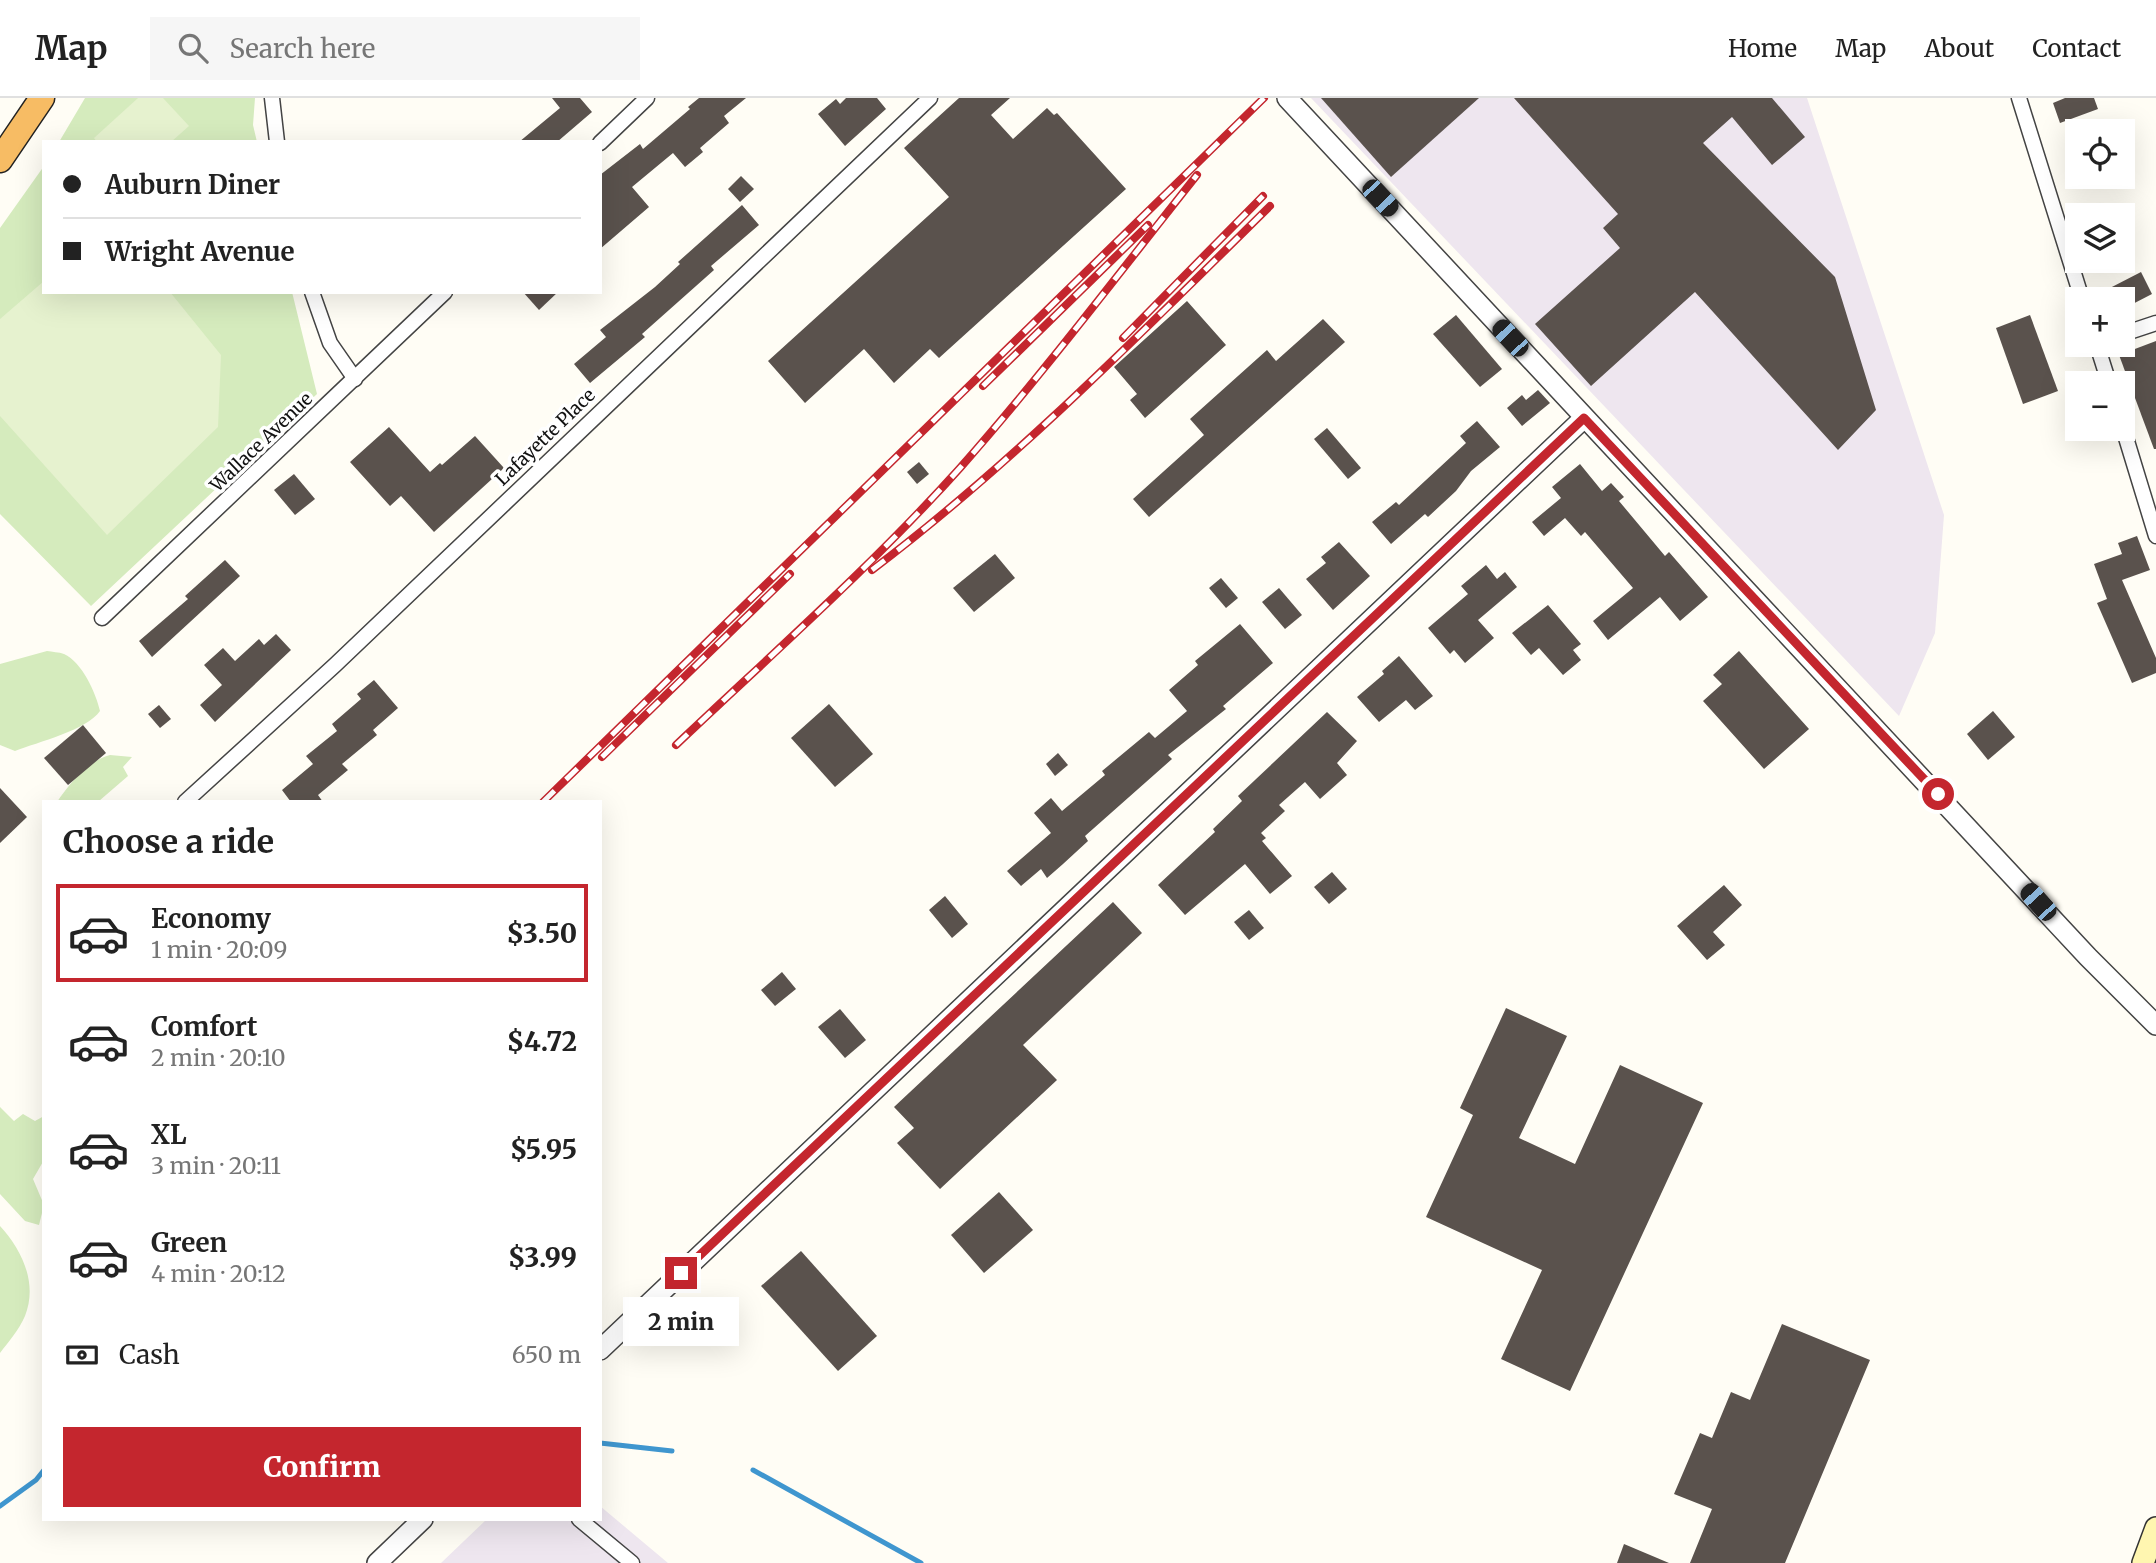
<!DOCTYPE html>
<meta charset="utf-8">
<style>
body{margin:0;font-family:Merriweather,serif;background:#f6f6f6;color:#222;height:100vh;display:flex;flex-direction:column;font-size:26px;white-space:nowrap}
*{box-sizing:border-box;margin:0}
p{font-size:23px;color:#767676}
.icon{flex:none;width:38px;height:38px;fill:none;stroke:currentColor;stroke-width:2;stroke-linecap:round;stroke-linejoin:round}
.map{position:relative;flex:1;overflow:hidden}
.drawer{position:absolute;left:42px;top:702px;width:560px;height:721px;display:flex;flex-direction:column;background:#fff;border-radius:0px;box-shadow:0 7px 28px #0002}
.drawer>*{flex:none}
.guide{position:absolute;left:42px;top:42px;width:560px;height:154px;border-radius:0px;box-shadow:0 7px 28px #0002;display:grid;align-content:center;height:154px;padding:0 21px;background:#fff}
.fabs{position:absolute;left:2065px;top:21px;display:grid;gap:14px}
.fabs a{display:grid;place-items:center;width:70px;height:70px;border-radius:0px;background:#fff;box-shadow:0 7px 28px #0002;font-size:35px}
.end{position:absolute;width:32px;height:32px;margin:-16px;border:9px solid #c4262e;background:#fff;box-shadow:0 0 0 4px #fff}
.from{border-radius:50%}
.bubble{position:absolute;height:49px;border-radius:0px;background:#fff;box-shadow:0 7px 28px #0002;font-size:23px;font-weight:800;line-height:49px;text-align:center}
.car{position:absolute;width:21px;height:42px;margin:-21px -10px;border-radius:9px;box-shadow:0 0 5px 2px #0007;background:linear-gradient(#222 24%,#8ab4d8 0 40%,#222 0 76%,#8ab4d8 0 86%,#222 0)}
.guide b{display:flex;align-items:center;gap:24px;height:66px;font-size:26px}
.guide b+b{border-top:2px solid #e0e0e0}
.guide i{width:18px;height:18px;background:#222}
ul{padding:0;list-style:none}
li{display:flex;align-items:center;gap:21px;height:98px;margin:0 14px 10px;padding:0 7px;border:4px solid transparent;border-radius:0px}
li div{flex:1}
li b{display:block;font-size:26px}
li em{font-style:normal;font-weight:800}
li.selected{border-color:#c4262e}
li>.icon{width:63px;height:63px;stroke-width:1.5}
h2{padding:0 21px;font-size:32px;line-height:84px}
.pay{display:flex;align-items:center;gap:18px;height:77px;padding:0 21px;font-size:26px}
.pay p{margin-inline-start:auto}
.primary-button{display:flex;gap:14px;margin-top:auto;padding:14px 21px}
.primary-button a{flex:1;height:80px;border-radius:0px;background:#c4262e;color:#fff;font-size:28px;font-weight:800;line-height:80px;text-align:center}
header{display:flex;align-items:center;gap:42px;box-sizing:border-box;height:98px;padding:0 35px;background:#fff;border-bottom:2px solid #e0e0e0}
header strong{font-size:33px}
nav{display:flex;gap:38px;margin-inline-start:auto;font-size:24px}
.search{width:490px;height:63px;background:#f6f6f6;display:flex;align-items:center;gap:18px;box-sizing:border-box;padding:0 24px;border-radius:0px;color:#767676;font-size:26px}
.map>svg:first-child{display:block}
</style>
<header>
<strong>Map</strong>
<div class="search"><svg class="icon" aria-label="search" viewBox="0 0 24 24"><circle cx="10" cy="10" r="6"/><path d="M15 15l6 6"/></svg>Search here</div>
<nav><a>Home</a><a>Map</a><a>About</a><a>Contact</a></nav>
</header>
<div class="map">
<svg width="2156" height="1465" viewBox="0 0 2156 1465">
<rect width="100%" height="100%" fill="#fffdf5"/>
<g fill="#eee6ef">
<polygon points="1311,0 1807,0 1944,417 1935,535 1899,618"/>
<polygon points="600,1408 668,1465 441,1465 487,1421 600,1421"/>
</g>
<g fill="#d5ebbd">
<polygon points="85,0 255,0 253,27 257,44 59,44"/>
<polygon points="44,68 44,194 292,194 317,296 91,508 0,416 0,130"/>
<path d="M 47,553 C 52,554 59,554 64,556 C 82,564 96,595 100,613 C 87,632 38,644 15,653 L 0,647 L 0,566 Z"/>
<path d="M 110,657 L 132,659 L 123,669 L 128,678 L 99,703 L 57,704 C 69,686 89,662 110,657 Z"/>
<polygon points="0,1009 14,1023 23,1016 35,1023 44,1018 44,1062 33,1081 44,1107 39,1127 25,1123 0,1096"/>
<path d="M 0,1128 C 22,1152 38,1185 25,1218 C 19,1232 9,1243 0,1255 Z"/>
</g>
<g fill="#e6f2cf">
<polygon points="138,0 163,0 189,28 171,44 97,44 94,40"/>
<polygon points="44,183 44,194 170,194 221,257 218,329 107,437 0,318 0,221"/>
</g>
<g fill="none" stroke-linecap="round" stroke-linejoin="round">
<g stroke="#3f96cf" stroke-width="5">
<polyline points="600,1345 672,1353"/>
<polyline points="753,1372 921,1465"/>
<polyline points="0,1408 36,1382 44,1372"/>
</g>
</g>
<g fill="#5a524d">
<polygon points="552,0 580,0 592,14 557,44 519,44 560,10"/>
<polygon points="699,0 746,0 724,18 729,25 700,50 703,54 685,69 673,55 632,89 649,109 600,151 600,77 640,46 643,51 690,11 688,9"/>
<polygon points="846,0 877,0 886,11 845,48 818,16 836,1 840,6"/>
<polygon points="959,0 1010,0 991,17 1013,41 1047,10 1054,17 1057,15 1126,91 939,260 930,251 894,285 864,251 805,305 768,263 949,99 904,50"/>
<polygon points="1321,0 1479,0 1391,79"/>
<polygon points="1514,0 1772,0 1805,39 1772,67 1732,19 1703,45 1835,179 1876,312 1838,352 1695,194 1591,288 1535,226 1620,150 1603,130 1618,116"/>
<polygon points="2065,0 2094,0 2098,11 2060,25 2053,5"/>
<polygon points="741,78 754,91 740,104 728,91"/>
<polygon points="742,107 759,127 711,168 714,172 642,236 645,239 590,285 574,266 606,239 600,232 655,189 680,166 678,164"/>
<polygon points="2141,174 2152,196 2123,211 2123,201 2113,201 2108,191"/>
<polygon points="523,194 558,194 539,212"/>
<polygon points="1187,203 1226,247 1145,320 1130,302 1137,296 1114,269"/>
<polygon points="1456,217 1502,271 1480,289 1433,236"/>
<polygon points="2030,217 2058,293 2023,306 1996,230"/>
<polygon points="1323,221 1345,244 1149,419 1133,401 1204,337 1190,321 1267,252 1276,263"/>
<polygon points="2156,243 2156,351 2154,351 2119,257"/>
<polygon points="1538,292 1550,305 1522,328 1507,310 1522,297 1526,302"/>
<polygon points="1477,323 1500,349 1471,373 1456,393 1428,419 1425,416 1391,446 1372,424 1396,404 1399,407 1466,345 1460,338"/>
<polygon points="389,329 430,374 440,365 442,367 475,338 504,370 434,434 401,398 390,408 350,364"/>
<polygon points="1327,330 1361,370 1348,381 1314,341"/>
<polygon points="919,364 929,376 917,386 907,374"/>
<polygon points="1580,366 1602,393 1611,385 1624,399 1619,403 1665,458 1669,454 1708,499 1680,523 1660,499 1608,542 1593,523 1633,490 1585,434 1581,438 1565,420 1544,438 1532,424 1561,400 1552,389"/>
<polygon points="294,376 315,401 295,417 274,392"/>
<polygon points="2137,438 2150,472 2122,482 2156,560 2156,575 2132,585 2097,505 2107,501 2094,466 2122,456 2118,445"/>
<polygon points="1339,444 1370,478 1333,512 1306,481 1326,465 1321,459"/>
<polygon points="995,456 1015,480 974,514 953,490"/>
<polygon points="225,462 240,478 152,559 139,543 188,501 185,498"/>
<polygon points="1486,467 1497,481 1505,474 1517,489 1478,522 1494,540 1465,565 1454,552 1450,556 1428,530 1468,496 1461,488"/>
<polygon points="1221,480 1238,500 1226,510 1209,490"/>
<polygon points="1279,490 1302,517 1285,531 1262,504"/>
<polygon points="1548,507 1581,546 1573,552 1581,562 1563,577 1539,550 1531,557 1512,535"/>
<polygon points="1240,526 1273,565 1223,608 1226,611 1168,657 1172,661 1085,738 1088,743 1063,766 1047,780 1041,771 1021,788 1007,773 1051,735 1034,715 1051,700 1062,713 1105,677 1102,673 1149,634 1155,640 1187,613 1169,592 1198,567 1195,563"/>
<polygon points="276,536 291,552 215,624 200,607 222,587 204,567 223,550 235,563 259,541 264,547"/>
<polygon points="1739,553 1809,631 1764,671 1703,603 1722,586 1713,577"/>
<polygon points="1399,558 1433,598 1415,612 1406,602 1379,624 1357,599 1384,576 1382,573"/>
<polygon points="374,582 398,610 373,632 377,637 342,666 348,672 318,697 323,704 291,704 282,692 313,666 306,658 337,633 332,626 361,601 357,596"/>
<polygon points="829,606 873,656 835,689 791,640"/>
<polygon points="159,607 171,621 160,630 148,616"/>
<polygon points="1993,613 2015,639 1988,662 1967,636"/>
<polygon points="1327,614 1357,643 1337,665 1347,677 1320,701 1305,684 1279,707 1285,713 1261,735 1266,740 1262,743 1292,778 1270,796 1245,766 1185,817 1158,787 1215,734 1213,731 1242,703 1238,698"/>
<polygon points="83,627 106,655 68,687 44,660"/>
<polygon points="1058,655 1068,667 1055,678 1046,666"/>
<polygon points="0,690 27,719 0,745"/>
<polygon points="1332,774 1347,791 1329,806 1314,789"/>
<polygon points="1724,787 1742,807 1713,834 1725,847 1707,862 1677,828"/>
<polygon points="945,798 968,826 952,840 929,812"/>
<polygon points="1113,804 1142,835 1023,947 1057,982 940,1091 897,1045 914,1030 894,1009"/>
<polygon points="1249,812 1264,830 1249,842 1234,824"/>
<polygon points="782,874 796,891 775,908 761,892"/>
<polygon points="1506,910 1567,938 1519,1040 1575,1066 1620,967 1703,1005 1570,1293 1501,1261 1542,1172 1426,1119 1473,1017 1460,1010"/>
<polygon points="840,911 866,942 845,960 818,929"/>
<polygon points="999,1094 1033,1132 984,1175 951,1137"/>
<polygon points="801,1153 877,1238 838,1273 761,1188"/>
<polygon points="1782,1226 1870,1262 1785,1465 1690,1465 1712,1411 1674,1396 1700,1335 1712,1340 1731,1294 1750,1302"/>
<polygon points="1624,1446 1669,1465 1617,1465"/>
</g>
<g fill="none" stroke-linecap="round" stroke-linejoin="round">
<defs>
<g id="minor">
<polyline points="272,0 277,44"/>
<polyline points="2019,0 2082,201"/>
<polyline points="600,45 647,0"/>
<polyline points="312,194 330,245 355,281"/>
<polyline points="2123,236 2156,225"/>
<polyline points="2097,247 2109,285"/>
<polyline points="2123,330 2156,438"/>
<polyline points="102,520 445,194"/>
<polyline points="185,704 335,567 930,0"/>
<polyline points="579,1421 632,1465"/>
</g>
<g id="tertiary">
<polyline points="1287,0 2088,859 2156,927"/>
<polyline points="600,1252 1584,320"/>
<polyline points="377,1465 423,1421"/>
</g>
<polyline id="secondary" points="2143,1465 2156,1430"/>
<polyline id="trunk" points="0,62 42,0"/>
</defs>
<use href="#minor" stroke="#444" stroke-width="17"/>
<use href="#tertiary" stroke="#444" stroke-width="22"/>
<use href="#secondary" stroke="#333" stroke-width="24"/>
<use href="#trunk" stroke="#222" stroke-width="27"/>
<use href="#minor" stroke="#fff" stroke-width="14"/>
<use href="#tertiary" stroke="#fff" stroke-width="19"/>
<use href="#secondary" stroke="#fff6b0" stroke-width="21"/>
<use href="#trunk" stroke="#f7bc64" stroke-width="24"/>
<defs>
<g id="rail">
<polyline points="1123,240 1263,98"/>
<polyline points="983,288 1148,127"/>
<path d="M 872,472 C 1016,363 1142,234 1270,108"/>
<path d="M 676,647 C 772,556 872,468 960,370 C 1043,276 1119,175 1197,77"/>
<polyline points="602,659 790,476"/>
<polyline points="543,704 1264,0"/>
</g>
</defs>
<use href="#rail" stroke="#c4262e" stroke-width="8"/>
<use href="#rail" stroke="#fff" stroke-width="5" stroke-dasharray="16" stroke-linecap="butt"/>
</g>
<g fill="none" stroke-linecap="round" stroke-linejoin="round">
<polyline stroke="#c4262e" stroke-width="9" points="681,1175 1584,320 1938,696"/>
</g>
<g text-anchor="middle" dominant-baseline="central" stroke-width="7" stroke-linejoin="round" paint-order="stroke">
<g font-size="18" fill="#111" stroke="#fff">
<text transform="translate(545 339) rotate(-44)">Lafayette Place</text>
<text transform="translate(261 344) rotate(-44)">Wallace Avenue</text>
</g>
</g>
</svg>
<div class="fabs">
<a><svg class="icon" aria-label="locate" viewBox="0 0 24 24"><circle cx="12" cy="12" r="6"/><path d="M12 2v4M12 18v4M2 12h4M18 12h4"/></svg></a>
<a><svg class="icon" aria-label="layers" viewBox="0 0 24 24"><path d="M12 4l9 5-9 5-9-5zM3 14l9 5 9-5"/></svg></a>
<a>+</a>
<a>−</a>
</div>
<i class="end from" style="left:1938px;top:696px"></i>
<i class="end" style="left:681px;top:1175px"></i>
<div class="bubble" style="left:623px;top:1199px;width:116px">2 min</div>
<i class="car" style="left:1380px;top:100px;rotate:137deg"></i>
<i class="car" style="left:1510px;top:240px;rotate:317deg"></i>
<i class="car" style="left:2038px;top:804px;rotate:318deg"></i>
<div class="guide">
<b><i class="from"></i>Auburn Diner</b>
<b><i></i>Wright Avenue</b>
</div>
<section class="drawer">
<h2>Choose a ride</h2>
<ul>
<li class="selected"><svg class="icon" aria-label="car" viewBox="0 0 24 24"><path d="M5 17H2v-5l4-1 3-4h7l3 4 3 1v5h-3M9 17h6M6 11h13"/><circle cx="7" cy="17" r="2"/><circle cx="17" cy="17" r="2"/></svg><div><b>Economy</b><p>1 min · 20:09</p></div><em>$3.50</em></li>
<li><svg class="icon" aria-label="car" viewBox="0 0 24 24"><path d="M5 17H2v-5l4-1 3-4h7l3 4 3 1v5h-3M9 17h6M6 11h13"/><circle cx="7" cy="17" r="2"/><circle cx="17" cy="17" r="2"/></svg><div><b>Comfort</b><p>2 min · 20:10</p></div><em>$4.72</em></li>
<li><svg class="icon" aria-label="car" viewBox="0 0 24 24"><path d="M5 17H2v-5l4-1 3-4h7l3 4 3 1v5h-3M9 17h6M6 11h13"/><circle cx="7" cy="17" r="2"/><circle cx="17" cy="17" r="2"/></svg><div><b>XL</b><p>3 min · 20:11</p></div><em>$5.95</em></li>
<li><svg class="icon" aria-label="car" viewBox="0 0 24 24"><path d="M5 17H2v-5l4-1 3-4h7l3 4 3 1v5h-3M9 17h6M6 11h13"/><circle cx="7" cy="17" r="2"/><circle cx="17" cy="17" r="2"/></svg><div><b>Green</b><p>4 min · 20:12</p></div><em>$3.99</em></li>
</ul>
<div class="pay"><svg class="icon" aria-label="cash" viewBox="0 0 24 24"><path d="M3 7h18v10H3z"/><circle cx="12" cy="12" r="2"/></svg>Cash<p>650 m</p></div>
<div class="primary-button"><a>Confirm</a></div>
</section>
</div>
